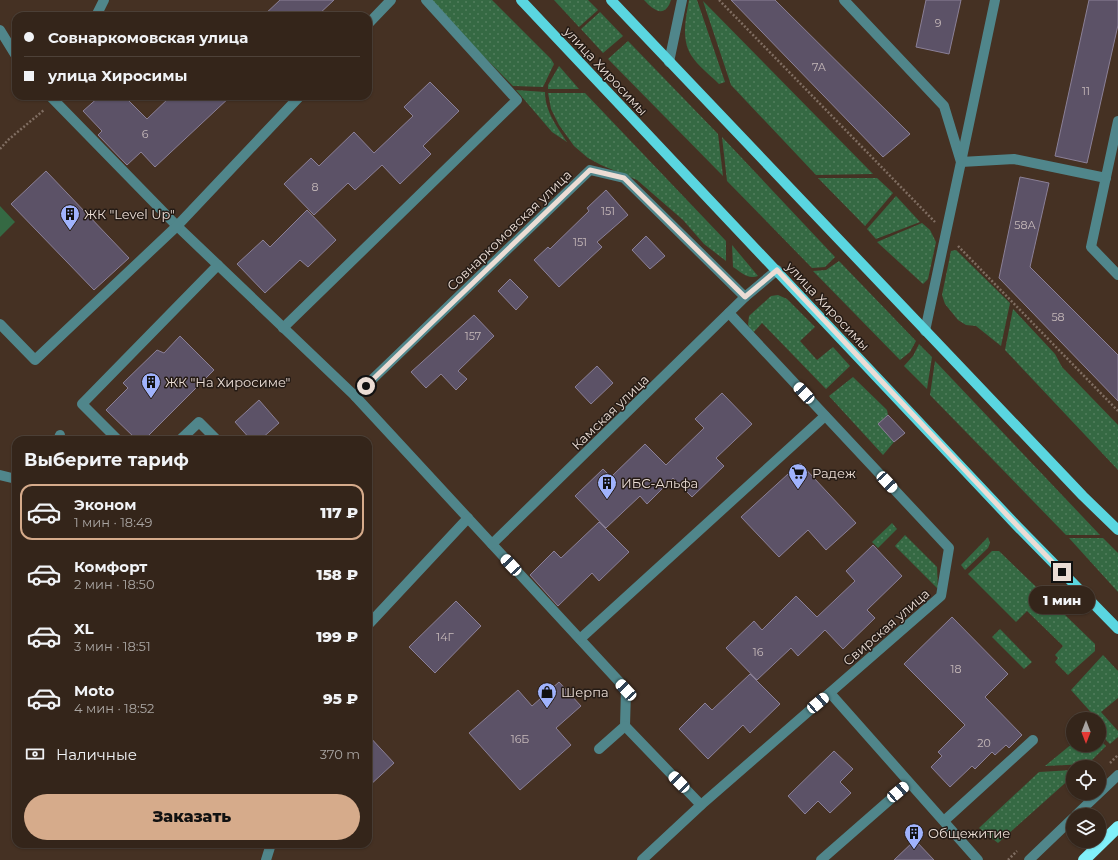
<!DOCTYPE html>
<html lang="ru">
<meta charset="utf-8">
<style>
body{margin:0;font-family:Montserrat,sans-serif;background:#3c2d23;color:#f1f3f6;height:100vh;display:flex;flex-direction:column;font-size:15px;white-space:nowrap}
*{box-sizing:border-box;margin:0}
p{font-size:13px;color:#a9a5a2}
.icon{flex:none;width:22px;height:22px;fill:none;stroke:currentColor;stroke-width:2;stroke-linecap:round;stroke-linejoin:round}
.map{position:relative;flex:1;overflow:hidden}
.details{position:absolute;left:12px;top:436px;width:360px;height:412px;display:flex;flex-direction:column;background:#34251a;border-radius:12px;box-shadow:0 1px 3px #0004,0 0 0 1px #4e4239}
.details>*{flex:none}
.guide{position:absolute;left:12px;top:12px;width:360px;height:88px;border-radius:12px;box-shadow:0 1px 3px #0004,0 0 0 1px #4e4239;display:grid;align-content:center;height:88px;padding:0 12px;background:#34251a}
.needle{width:26px;rotate:180deg}
.fabs{position:absolute;left:1066px;top:712px;display:grid;gap:8px}
.fabs a{display:grid;place-items:center;width:40px;height:40px;border-radius:50%;background:#34251a;box-shadow:0 1px 3px #0004,0 0 0 1px #4e4239;font-size:20px}
.end{position:absolute;width:18px;height:18px;margin:-9px;border:5px solid #ebddd5;background:#111;box-shadow:0 0 0 2px #111}
.from{border-radius:50%}
.bubble{position:absolute;height:28px;border-radius:14px;background:#34251a;box-shadow:0 1px 3px #0004,0 0 0 1px #4e4239;font-size:13px;font-weight:800;line-height:28px;text-align:center}
.car{position:absolute;width:12px;height:24px;margin:-12px -6px;border-radius:5px;box-shadow:0 0 3px 1px #0007;background:linear-gradient(#fff 24%,#345 0 40%,#fff 0 76%,#345 0 86%,#fff 0)}
.guide b{display:flex;align-items:center;gap:14px;height:38px;font-size:15px}
.guide b+b{border-top:1px solid #4e4239}
.guide i{width:10px;height:10px;background:#f1f3f6}
ul{padding:0;list-style:none}
li{display:flex;align-items:center;gap:12px;height:56px;margin:0 8px 6px;padding:0 4px;border:2px solid transparent;border-radius:12px}
li div{flex:1}
li b{display:block;font-size:15px}
li em{font-style:normal;font-weight:800}
li.current{border-color:#d6ab8b}
li>.icon{width:36px;height:36px;stroke-width:1.5}
h2{padding:0 12px;font-size:18px;line-height:48px}
.pay{display:flex;align-items:center;gap:10px;height:44px;padding:0 12px;font-size:15px}
.pay p{margin-inline-start:auto}
.cta{display:flex;gap:8px;margin-top:auto;padding:8px 12px}
.cta a{flex:1;height:46px;border-radius:24px;background:#d6ab8b;color:#111;font-size:16px;font-weight:800;line-height:46px;text-align:center}
.map>svg:first-child{display:block}
</style>
<div class="map">
<svg width="1118" height="860" viewBox="0 0 1118 860">
<defs>
<pattern id="grass-dots" width="8" height="8" patternUnits="userSpaceOnUse"><rect width="8" height="8" fill="#356943"/><path d="M2 2h.1M6 6h.1" fill="none" stroke="#527e5d" stroke-width="1.8" stroke-linecap="round"/></pattern>
</defs>
<rect width="100%" height="100%" fill="#453123"/>
<g fill="url(#grass-dots)">
<polygon points="428,0 492,0 551,59 554,64 543,87 513,86"/>
<polygon points="554,0 588,0 598,10 579,27"/>
<path d="M 644,0 L 671,0 C 665,19 653,10 644,0 Z"/>
<path d="M 689,0 L 697,0 L 725,82 L 719,84 C 711,76 697,65 691,55 C 681,38 686,18 689,0 Z"/>
<polygon points="703,1 873,174 816,175 731,85"/>
<polygon points="600,12 623,36 603,53 581,29"/>
<polygon points="628,41 718,134 723,176 608,59"/>
<polygon points="559,66 579,89 548,89 548,85"/>
<path d="M 516,90 L 545,92 C 545,111 557,127 567,142 L 552,132 Z"/>
<polygon points="548,93 585,93 726,241 726,261 704,244 683,220 637,180 601,165 588,158 574,146 559,125 551,109"/>
<polygon points="722,137 835,257 825,267 812,268 727,181"/>
<polygon points="818,178 877,178 893,193 865,226"/>
<polygon points="896,196 920,222 876,239 867,229"/>
<polygon points="922,223 930,230 936,242 928,279 923,284 877,242"/>
<path d="M 732,245 L 758,276 C 748,280 741,272 733,267 Z"/>
<polygon points="956,250 1010,303 1001,346 976,326 966,325 958,320 945,304 942,295 951,251"/>
<polygon points="839,261 916,341 910,352 900,360 813,271 826,270"/>
<polygon points="778,295 787,299 815,327 800,341 817,360 833,347 850,366 826,389 762,323 753,333 748,325 749,316 771,296"/>
<polygon points="1013,309 1055,354 1062,367 1118,425 1118,470 1005,350"/>
<polygon points="919,344 932,357 927,389 904,366 913,356"/>
<polygon points="935,361 1100,535 1066,535 930,395"/>
<polygon points="853,377 887,410 888,415 878,424 894,442 883,455 829,396"/>
<polygon points="892,523 897,529 878,548 872,542"/>
<polygon points="905,535 937,567 938,589 895,546"/>
<polygon points="988,537 990,543 988,548 965,570 961,565"/>
<polygon points="1069,538 1103,538 1118,553 1118,592"/>
<polygon points="992,551 999,551 1095,644 1095,651 1068,675 1055,662 1058,658 1055,655 1063,646 1027,611 1016,622 968,574"/>
<polygon points="1000,629 1032,662 1024,669 992,637"/>
<polygon points="1103,655 1118,671 1118,698 1101,712 1118,731 1118,737 1110,744 1099,733 1099,719 1097,719 1071,690"/>
<polygon points="1099,739 1106,746 1088,764 1045,766 1073,743 1073,745 1099,745"/>
<polygon points="1073,770 1073,776 998,843 979,828 1039,772"/>
</g>
<polygon fill="#356943" points="0,206 15,222 0,237"/>
<g fill="#5c5267" stroke="#8b8097">
<polygon points="280,0 334,0 317,16 263,16"/>
<polygon points="731,0 775,0 910,134 883,157"/>
<polygon points="926,0 961,0 949,54 916,47"/>
<polygon points="1089,0 1118,0 1118,25 1087,163 1055,156"/>
<polygon points="430,82 459,111 423,146 431,154 400,184 382,165 355,190 348,183 314,215 284,184 311,158 319,166 354,132 374,153 413,116 404,107"/>
<polygon points="100,96 124,96 147,119 171,96 231,96 155,167 141,152 127,165 98,135 102,131 83,111"/>
<polygon points="46,171 129,258 94,290 11,204"/>
<polygon points="1020,177 1049,183 1030,267 1118,355 1118,401 999,278"/>
<polygon points="606,190 628,215 597,242 602,247 559,287 534,260 548,247 550,249 589,211 587,208"/>
<polygon points="307,210 336,240 308,267 300,260 265,293 237,264 263,240 270,247"/>
<polygon points="646,236 665,256 650,269 632,250"/>
<polygon points="510,279 528,297 516,310 498,291"/>
<polygon points="474,315 494,336 458,371 467,379 456,390 441,374 426,388 411,372"/>
<polygon points="180,336 214,370 144,440 137,440 106,410 128,388 123,383 157,350 164,353"/>
<polygon points="597,366 613,383 591,404 575,387"/>
<polygon points="722,393 752,424 716,458 724,466 692,497 673,478 647,504 640,496 606,528 575,496 603,469 611,477 645,444 666,465 704,428 695,419"/>
<polygon points="259,400 279,423 260,440 251,440 235,422"/>
<polygon points="888,415 905,433 894,442 878,424"/>
<polygon points="800,463 856,523 826,550 808,530 779,557 741,517"/>
<polygon points="599,522 629,552 599,581 592,573 558,606 530,575 554,551 561,558"/>
<polygon points="873,545 902,576 867,610 875,618 843,649 825,630 798,656 791,648 757,680 726,648 754,621 762,630 796,596 817,617 855,581 846,571"/>
<polygon points="456,601 481,626 435,673 409,647"/>
<polygon points="952,617 1008,674 985,697 1022,735 1009,748 1006,745 995,755 992,752 975,769 972,766 950,787 931,767 942,756 938,752 965,725 904,664"/>
<polygon points="750,674 780,704 750,733 743,725 708,759 679,729 705,703 712,710"/>
<polygon points="559,682 581,706 556,728 571,745 520,790 469,733 518,690 532,706"/>
<polygon points="368,735 394,763 368,787"/>
<polygon points="834,751 853,769 840,782 851,793 830,813 818,801 805,814 788,796"/>
<polygon points="915,840 934,860 894,860"/>
</g>
<g fill="none" stroke-linecap="round" stroke-linejoin="round">
<g stroke="#806e62" stroke-width="2.5" stroke-dasharray="2 2" stroke-linecap="butt">
<polyline points="719,0 935,222"/>
<polyline points="0,149 8,140 44,110"/>
<polyline points="958,246 1118,411"/>
<polyline points="1110,763 1118,755"/>
<polyline points="1008,860 1017,851"/>
</g>
<g stroke="#50868b" stroke-width="10">
<polyline points="844,0 944,106 961,162 925,331"/>
<polyline points="995,0 961,162 1014,159 1106,178"/>
<polyline points="96,16 104,0"/>
<polyline points="368,24 391,0"/>
<polyline points="0,30 16,56"/>
<polyline points="669,62 682,0"/>
<polyline points="50,96 177,226 355,396 626,689 625,726 599,749"/>
<polyline points="1118,121 1091,247 1118,275"/>
<polyline points="0,324 35,360 177,226 300,96"/>
<polyline points="283,328 517,100 426,0"/>
<polyline points="355,396 590,170 624,178 745,297 777,270"/>
<polyline points="58,440 60,435"/>
<polyline points="118,440 82,404 218,265"/>
<polyline points="180,440 199,422 217,440"/>
<polyline points="0,475 16,479"/>
<polyline points="492,544 745,297"/>
<polyline points="368,625 468,518"/>
<polyline points="580,639 825,416"/>
<polyline points="830,693 978,860"/>
<polyline points="625,726 701,805"/>
<polyline points="1076,815 1118,775"/>
<polyline points="944,821 1033,740"/>
<polyline points="266,860 271,844"/>
<polyline points="642,860 701,805 941,596 949,548 729,313"/>
<polyline points="821,860 909,783"/>
<polyline points="1029,860 1073,818"/>
</g>
<g stroke="#5ad6e0" stroke-width="10">
<polyline points="521,0 1018,527 1118,629"/>
<polyline points="611,0 1083,496 1118,530"/>
</g>
<polyline stroke="#81f0fa" stroke-width="12" points="1084,860 1118,827"/>
</g>
<g fill="none" stroke-linecap="round" stroke-linejoin="round">
<polyline stroke="#ebddd5" stroke-width="5" points="366,386 590,170 624,178 745,297 777,270 1008,516 1062,572"/>
</g>
<defs>
<symbol id="building-pin" viewBox="-11 -11 22 30"><path d="M0 17L-7.5 6A9.5 9.5 0 1 1 7.5 6Z" fill="#a0b3fd" stroke="#251b15"/><path d="M-4-6H4V6H1V3H-1V6H-4ZM-2.5-4.3h1.7v1.8h-1.7ZM.8-4.3h1.7v1.8H.8ZM-2.5-1h1.7V.8h-1.7ZM.8-1h1.7V.8H.8Z" fill="#111"/></symbol>
<symbol id="supermarket-pin" viewBox="-11 -11 22 30"><path d="M0 17L-7.5 6A9.5 9.5 0 1 1 7.5 6Z" fill="#a0b3fd" stroke="#251b15"/><path d="M-6-5.5h2.5l.6 2H6L4.5 2H-2.5L-4.4-4H-6ZM-1.5 3.2a1.3 1.3 0 1 0 .1 0ZM3 3.2a1.3 1.3 0 1 0 .1 0Z" fill="#111"/></symbol>
<symbol id="shop-pin" viewBox="-11 -11 22 30"><path d="M0 17L-7.5 6A9.5 9.5 0 1 1 7.5 6Z" fill="#a0b3fd" stroke="#251b15"/><path d="M-5-2.5h2.3a2.7 3.5 0 0 1 5.4 0H5L5.5 6h-11ZM-1.5-2.5h3a1.5 2.3 0 0 0-3 0Z" fill="#111"/></symbol>
</defs>
<g fill-rule="evenodd">
<use href="#building-pin" x="59" y="203" width="22" height="30"/>
<use href="#building-pin" x="140" y="371" width="22" height="30"/>
<use href="#supermarket-pin" x="787" y="462" width="22" height="30"/>
<use href="#building-pin" x="596" y="472" width="22" height="30"/>
<use href="#shop-pin" x="536" y="681" width="22" height="30"/>
<use href="#building-pin" x="903" y="822" width="22" height="30"/>
</g>
<g text-anchor="middle" dominant-baseline="central" stroke-width="3" stroke-linejoin="round" paint-order="stroke">
<g font-size="11" fill="#c7baba">
<text x="938" y="23">9</text>
<text x="819" y="67">7А</text>
<text x="1086" y="91">11</text>
<text x="145" y="134">6</text>
<text x="315" y="187">8</text>
<text x="608" y="211">151</text>
<text x="1025" y="225">58А</text>
<text x="580" y="242">151</text>
<text x="1058" y="317">58</text>
<text x="473" y="336">157</text>
<text x="445" y="637">14Г</text>
<text x="758" y="652">16</text>
<text x="956" y="669">18</text>
<text x="520" y="739">16Б</text>
<text x="984" y="743">20</text>
</g>
<g font-size="13" fill="#ebddd5" stroke="#251b15">
<text transform="translate(606 71) rotate(47)">улица Хиросимы</text>
<text transform="translate(509 230) rotate(-44)">Совнаркомовская улица</text>
<text transform="translate(828 306) rotate(47)">улица Хиросимы</text>
<text transform="translate(610 412) rotate(-44)">Камская улица</text>
<text transform="translate(886 627) rotate(-41)">Свирская улица</text>
</g>
<g font-size="13" fill="#ebddd5" stroke="#251b15" text-anchor="start">
<text x="84" y="214">ЖК "Level Up"</text>
<text x="165" y="382">ЖК "На Хиросиме"</text>
<text x="812" y="473">Радеж</text>
<text x="621" y="483">ИБС-Альфа</text>
<text x="561" y="692">Шерпа</text>
<text x="928" y="833">Общежитие</text>
</g>
</g>
</svg>
<div class="fabs">
<a><svg class="needle" viewBox="-14 -14 28 28"><path d="M0-13l5 13h-10z" fill="#e53935"/><path d="M0 13l5-13h-10z" fill="#a9a5a2"/></svg></a>
<a><svg class="icon" aria-label="locate" viewBox="0 0 24 24"><circle cx="12" cy="12" r="6"/><path d="M12 2v4M12 18v4M2 12h4M18 12h4"/></svg></a>
<a><svg class="icon" aria-label="layers" viewBox="0 0 24 24"><path d="M12 4l9 5-9 5-9-5zM3 14l9 5 9-5"/></svg></a>
</div>
<i class="end from" style="left:366px;top:386px"></i>
<i class="end" style="left:1062px;top:572px"></i>
<div class="bubble" style="left:1029px;top:586px;width:66px">1 мин</div>
<i class="car" style="left:804px;top:393px;rotate:317deg"></i>
<i class="car" style="left:887px;top:482px;rotate:137deg"></i>
<i class="car" style="left:511px;top:565px;rotate:317deg"></i>
<i class="car" style="left:626px;top:690px;rotate:317deg"></i>
<i class="car" style="left:818px;top:703px;rotate:49deg"></i>
<i class="car" style="left:679px;top:782px;rotate:316deg"></i>
<i class="car" style="left:898px;top:792px;rotate:49deg"></i>
<div class="guide">
<b><i class="from"></i>Совнаркомовская улица</b>
<b><i></i>улица Хиросимы</b>
</div>
<section class="details">
<h2>Выберите тариф</h2>
<ul>
<li class="current"><svg class="icon" aria-label="car" viewBox="0 0 24 24"><path d="M5 17H2v-5l4-1 3-4h7l3 4 3 1v5h-3M9 17h6M6 11h13"/><circle cx="7" cy="17" r="2"/><circle cx="17" cy="17" r="2"/></svg><div><b>Эконом</b><p>1 мин · 18:49</p></div><em>117 ₽</em></li>
<li><svg class="icon" aria-label="car" viewBox="0 0 24 24"><path d="M5 17H2v-5l4-1 3-4h7l3 4 3 1v5h-3M9 17h6M6 11h13"/><circle cx="7" cy="17" r="2"/><circle cx="17" cy="17" r="2"/></svg><div><b>Комфорт</b><p>2 мин · 18:50</p></div><em>158 ₽</em></li>
<li><svg class="icon" aria-label="car" viewBox="0 0 24 24"><path d="M5 17H2v-5l4-1 3-4h7l3 4 3 1v5h-3M9 17h6M6 11h13"/><circle cx="7" cy="17" r="2"/><circle cx="17" cy="17" r="2"/></svg><div><b>XL</b><p>3 мин · 18:51</p></div><em>199 ₽</em></li>
<li><svg class="icon" aria-label="car" viewBox="0 0 24 24"><path d="M5 17H2v-5l4-1 3-4h7l3 4 3 1v5h-3M9 17h6M6 11h13"/><circle cx="7" cy="17" r="2"/><circle cx="17" cy="17" r="2"/></svg><div><b>Moto</b><p>4 мин · 18:52</p></div><em>95 ₽</em></li>
</ul>
<div class="pay"><svg class="icon" aria-label="cash" viewBox="0 0 24 24"><path d="M3 7h18v10H3z"/><circle cx="12" cy="12" r="2"/></svg>Наличные<p>370 m</p></div>
<div class="cta"><a>Заказать</a></div>
</section>
</div>
